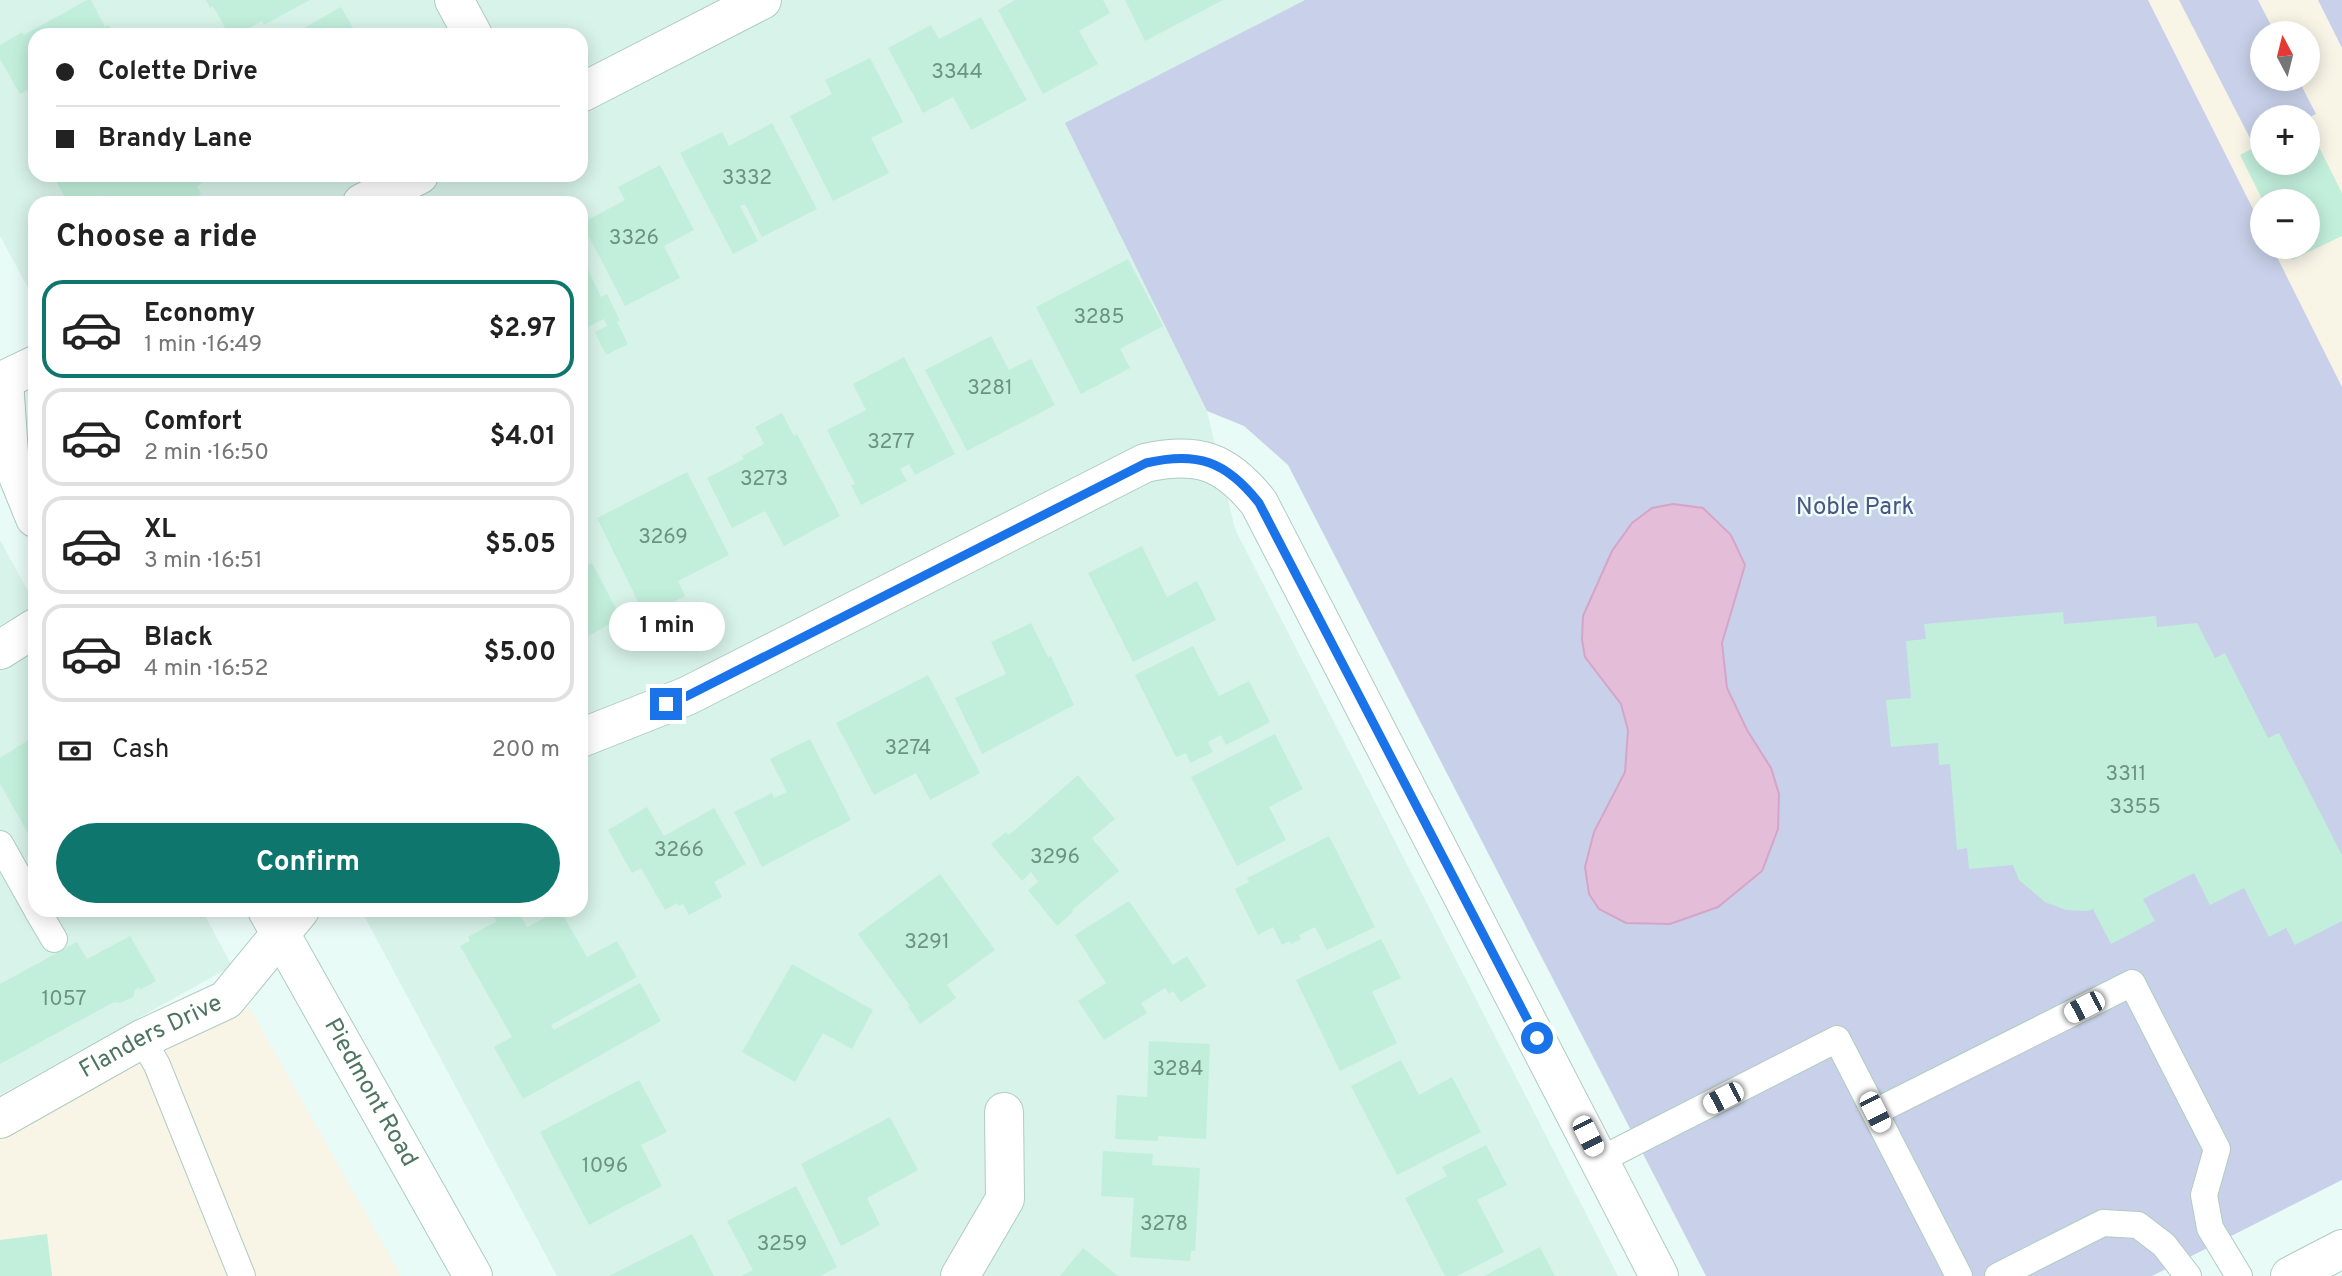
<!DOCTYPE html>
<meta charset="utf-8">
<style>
body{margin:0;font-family:Overpass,sans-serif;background:#f2f2f2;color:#222;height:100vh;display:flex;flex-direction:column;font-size:26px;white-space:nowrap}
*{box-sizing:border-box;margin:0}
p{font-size:23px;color:#767676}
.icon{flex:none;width:38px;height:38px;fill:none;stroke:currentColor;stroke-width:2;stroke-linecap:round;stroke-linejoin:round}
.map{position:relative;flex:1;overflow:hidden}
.drawer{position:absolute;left:28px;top:196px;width:560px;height:721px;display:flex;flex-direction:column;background:#fff;border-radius:21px;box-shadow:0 4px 18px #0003}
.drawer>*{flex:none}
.top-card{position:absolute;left:28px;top:28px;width:560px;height:154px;border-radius:21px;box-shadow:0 4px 18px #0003;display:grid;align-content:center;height:154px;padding:0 28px;background:#fff}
.needle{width:46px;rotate:353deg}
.fabs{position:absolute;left:2250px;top:21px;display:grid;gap:14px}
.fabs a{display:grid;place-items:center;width:70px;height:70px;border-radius:50%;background:#fff;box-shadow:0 4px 18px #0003;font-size:35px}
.end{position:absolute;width:32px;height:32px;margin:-16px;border:9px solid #1a73e8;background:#fff;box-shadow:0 0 0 4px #fff}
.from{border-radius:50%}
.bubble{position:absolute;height:49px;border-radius:24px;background:#fff;box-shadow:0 4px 18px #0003;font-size:23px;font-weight:700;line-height:49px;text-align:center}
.car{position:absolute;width:21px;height:42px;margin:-21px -10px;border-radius:9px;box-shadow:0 0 5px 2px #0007;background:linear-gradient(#fff 24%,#345 0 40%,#fff 0 76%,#345 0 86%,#fff 0)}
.top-card b{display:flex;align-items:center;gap:24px;height:66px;font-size:26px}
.top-card b+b{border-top:2px solid #e0e0e0}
.top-card i{width:18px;height:18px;background:#222}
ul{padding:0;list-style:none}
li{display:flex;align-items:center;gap:21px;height:98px;margin:0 14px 10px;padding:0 14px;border:4px solid #e0e0e0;border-radius:21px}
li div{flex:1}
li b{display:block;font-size:26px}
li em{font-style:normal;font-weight:700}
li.selected{border-color:#0f766e}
li>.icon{width:63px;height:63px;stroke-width:1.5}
h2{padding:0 28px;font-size:32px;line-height:84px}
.pay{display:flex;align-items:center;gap:18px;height:77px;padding:0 28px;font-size:26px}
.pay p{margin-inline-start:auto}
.action{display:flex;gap:14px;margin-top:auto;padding:14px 28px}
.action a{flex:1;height:80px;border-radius:42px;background:#0f766e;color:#fff;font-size:28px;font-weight:700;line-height:80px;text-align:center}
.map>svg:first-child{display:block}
</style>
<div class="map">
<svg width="2342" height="1276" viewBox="0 0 2342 1276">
<rect width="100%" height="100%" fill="#e9fbf7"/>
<g fill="#d8f3ea" fill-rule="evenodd">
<path d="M 0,0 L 1305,0 L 1066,124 L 1207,411 L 1235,529 L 1618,1276 L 557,1276 L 361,910 L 581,910 L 581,203 L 35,203 L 35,301 L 0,236 ZM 35,35 L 581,35 L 581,175 L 35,175 Z"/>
<polygon points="0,540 35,604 35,910 202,910 232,966 0,1095"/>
</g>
<g fill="#f8f4e6" fill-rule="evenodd">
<path d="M 2148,0 L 2342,0 L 2342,387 L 2272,247 L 2308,247 L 2308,201 L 2263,201 L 2263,229 ZM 2263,33 L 2308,33 L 2308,79 L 2263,79 ZM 2263,117 L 2308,117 L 2308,163 L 2263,163 Z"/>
<polygon points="244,998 401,1276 0,1276 0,1137"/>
</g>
<g fill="#c8d1e9">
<polygon points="1305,0 2148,0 2263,229 2263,247 2272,247 2342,387 2342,1180 2152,1276 1706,1276 1288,465 1244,426 1207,411 1065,123"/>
<polygon points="2179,0 2258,0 2275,33 2263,33 2263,79 2298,79 2316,114 2308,118 2263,117 2263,141 2254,146"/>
<polygon points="2318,0 2342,0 2342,48"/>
</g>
<polygon fill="#e4bed9" stroke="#d5a5c7" stroke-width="2" points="1673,504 1703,508 1731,535 1745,565 1722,643 1727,688 1747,730 1771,768 1779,794 1778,829 1762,871 1718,907 1670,924 1626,923 1599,909 1589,894 1585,867 1594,832 1625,772 1628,730 1621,704 1585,657 1582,640 1583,616 1612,551 1632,523 1652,508"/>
<g fill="#c2efdb">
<polygon points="87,0 91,0 105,27 109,25 114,35 35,35 35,91 33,87 20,94 0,59 0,45 22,32 24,35"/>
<polygon points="206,0 310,0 264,25 262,21 236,35 229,35 213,6 210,8"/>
<polygon points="1015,0 1103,0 1110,13 1079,31 1098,64 1043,94 998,10"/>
<polygon points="1125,0 1223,0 1145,41"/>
<polygon points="341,7 357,35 292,35"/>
<polygon points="981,17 1027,100 971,130 953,97 923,113 888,48 931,25 939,39"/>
<polygon points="870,58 903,122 871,138 889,173 833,201 790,116 832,94 825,80"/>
<polygon points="772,123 817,209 762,237 745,204 740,206 758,241 733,254 680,153 722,132 729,146"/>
<polygon points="2308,125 2342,193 2342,236 2292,260 2285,247 2308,247 2308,201 2263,201 2240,155 2263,143 2263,163 2308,163"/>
<polygon points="660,165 694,230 664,246 680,278 625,306 582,223 625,200 618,187"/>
<polygon points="53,175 210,175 212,177 197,186 201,194 185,203 103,203 99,195 84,203 77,203 75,200 68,203"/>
<polygon points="581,255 601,297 607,294 620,321 617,322 628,344 606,355 595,332 607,326 604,319 581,330"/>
<polygon points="1128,259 1163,326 1120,349 1130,368 1081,394 1036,307"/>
<polygon points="991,336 1009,370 1031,359 1055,405 967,451 925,370"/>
<polygon points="904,357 955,454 915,475 909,464 900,469 907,481 861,505 851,485 855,484 827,430 866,410 853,384"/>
<polygon points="782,413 794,436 797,434 840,516 784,546 765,511 732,528 707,478 744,459 742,456 764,444 755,427"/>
<polygon points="687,472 729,555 678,581 685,596 645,616 597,518"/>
<polygon points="1142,546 1167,597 1197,581 1216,620 1133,662 1088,573"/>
<polygon points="592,563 621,618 581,640 581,569"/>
<polygon points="2063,612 2064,624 2156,616 2157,627 2197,623 2215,658 2225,653 2268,738 2279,733 2342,855 2342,921 2295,945 2286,928 2269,937 2244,888 2210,905 2194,873 2143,899 2155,921 2111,944 2093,909 2088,911 2066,910 2045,902 2019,880 2013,865 1969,869 1967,848 1957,850 1950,764 1939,765 1938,743 1891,747 1886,700 1911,698 1906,641 1926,639 1924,624"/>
<polygon points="1031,623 1048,657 1051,656 1074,705 982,754 955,698 1006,674 991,642"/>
<polygon points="1193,646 1219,696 1249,681 1270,722 1226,745 1221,735 1208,742 1213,752 1190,763 1186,753 1176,757 1135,675"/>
<polygon points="928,675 980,773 930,800 916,773 874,795 836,723"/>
<polygon points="1275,734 1303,789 1269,807 1286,840 1237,866 1191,777"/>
<polygon points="35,736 35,841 33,842 0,784 0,758"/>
<polygon points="810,739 851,820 762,867 734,812 772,793 774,798 787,792 770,759"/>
<polygon points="1078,775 1115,819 1092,838 1119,871 1072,910 1073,912 1057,926 1028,890 1038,882 1031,872 1022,881 991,844 1006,832 1009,835"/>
<polygon points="647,807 664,836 714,808 746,864 714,882 722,897 689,915 683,904 679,906 677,903 665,910 641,868 632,873 608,830"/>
<polygon points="1329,836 1375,927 1327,950 1315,927 1299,935 1301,939 1291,944 1290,941 1282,945 1273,927 1258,935 1235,889 1249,882 1247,878"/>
<polygon points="940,874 995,950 947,985 956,998 920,1024 908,1007 910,1006 858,934"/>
<polygon points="1129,901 1173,965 1187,956 1206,986 1181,1002 1173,991 1169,994 1165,988 1141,1003 1147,1013 1104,1040 1078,1001 1106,983 1075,935"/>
<polygon points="487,910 517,910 527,927 560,910 587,957 617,941 637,977 551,1025 554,1030 640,983 661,1021 523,1099 494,1047 512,1037 460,946 470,941 468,937 497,921"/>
<polygon points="130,936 156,981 140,990 139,987 135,990 133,997 120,1003 114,1002 0,1064 0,984 77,942 87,959"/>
<polygon points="1381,939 1401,978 1372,992 1397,1043 1340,1071 1296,980"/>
<polygon points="792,964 873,1010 852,1049 823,1033 795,1082 742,1052"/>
<polygon points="1149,1041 1210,1044 1206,1139 1158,1136 1158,1141 1115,1139 1117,1095 1147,1097"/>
<polygon points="1401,1060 1419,1095 1452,1077 1481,1132 1397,1175 1351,1086"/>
<polygon points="639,1080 667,1132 641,1145 662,1186 589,1225 540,1132"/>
<polygon points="890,1117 918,1170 867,1198 880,1225 841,1246 801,1164"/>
<polygon points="1486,1145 1507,1185 1477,1200 1504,1252 1457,1276 1445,1276 1405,1198 1447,1176 1442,1167"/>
<polygon points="1103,1151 1153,1154 1152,1165 1200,1168 1195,1251 1191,1251 1190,1261 1130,1257 1134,1198 1101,1196"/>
<polygon points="796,1186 837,1267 820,1276 741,1276 753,1270 727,1221"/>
<polygon points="47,1234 52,1276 0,1276 0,1240"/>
<polygon points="692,1234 714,1276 609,1276"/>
<polygon points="1540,1247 1555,1276 1484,1276"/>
<polygon points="1083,1248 1118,1276 1060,1276"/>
</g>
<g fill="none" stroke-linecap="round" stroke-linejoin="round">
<defs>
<g id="service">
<polyline points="0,844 35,906"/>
<polyline points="37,910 54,939"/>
<polyline points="142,1039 157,1065 242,1276"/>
<polyline points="1875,1112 2132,983 2217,1149 2204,1195 2210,1228 2239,1276"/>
<polyline points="1600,1160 1837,1039 1959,1276"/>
<polyline points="1998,1276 2103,1223 2138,1225 2164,1245 2188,1276"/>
</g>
<g id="minor">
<polyline points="454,0 473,35"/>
<polyline points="581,93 762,0"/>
<polyline points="362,203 419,175"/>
<polyline points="4,380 35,365"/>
<polyline points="0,650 35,628"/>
<path d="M 581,738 L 687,696 L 1145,463 C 1197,451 1226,461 1259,503 L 1659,1276"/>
<path id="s1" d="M 0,1119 L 142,1039 L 226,1000 L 300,910"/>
<polyline points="960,1276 1005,1199 1004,1112"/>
<polyline points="2290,1276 2342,1249"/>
</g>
<g id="secondary">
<polyline points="4,380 9,454 35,518"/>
<path id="s2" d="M 267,910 L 473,1276"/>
</g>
</defs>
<use href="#service" stroke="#afcdc0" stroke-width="28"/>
<use href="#minor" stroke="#afcdc0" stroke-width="40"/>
<use href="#secondary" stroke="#abcdbf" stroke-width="40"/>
<use href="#service" stroke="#fff" stroke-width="26"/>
<use href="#minor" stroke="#fff" stroke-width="38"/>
<use href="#secondary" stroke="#fff" stroke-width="38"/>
</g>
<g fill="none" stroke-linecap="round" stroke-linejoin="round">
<path stroke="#1a73e8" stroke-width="9" d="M 666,704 L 687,696 L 1146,463 C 1197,451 1226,461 1259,503 L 1537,1038"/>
</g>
<g text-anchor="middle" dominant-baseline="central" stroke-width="5" stroke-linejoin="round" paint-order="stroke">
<g font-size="21" fill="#6b9480">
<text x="957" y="72">3344</text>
<text x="747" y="178">3332</text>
<text x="634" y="238">3326</text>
<text x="1099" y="317">3285</text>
<text x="990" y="388">3281</text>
<text x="891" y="442">3277</text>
<text x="764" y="479">3273</text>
<text x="663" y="537">3269</text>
<text x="908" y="748">3274</text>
<text x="2126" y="774">3311</text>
<text x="2135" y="807">3355</text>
<text x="679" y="850">3266</text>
<text x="1055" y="857">3296</text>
<text x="927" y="942">3291</text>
<text x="64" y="999">1057</text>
<text x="1178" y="1069">3284</text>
<text x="605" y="1166">1096</text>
<text x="1164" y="1224">3278</text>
<text x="782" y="1244">3259</text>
</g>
<g font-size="24" fill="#4c5585" stroke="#effefa">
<text x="1855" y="508">Noble Park</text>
</g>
<g font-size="24" fill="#4e7561" stroke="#effefa">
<text stroke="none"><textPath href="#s1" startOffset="172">Flanders Drive</textPath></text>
<text stroke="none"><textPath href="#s2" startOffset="210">Piedmont Road</textPath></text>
</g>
</g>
</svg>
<div class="fabs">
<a><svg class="needle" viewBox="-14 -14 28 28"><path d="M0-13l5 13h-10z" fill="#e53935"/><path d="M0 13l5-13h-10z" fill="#767676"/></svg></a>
<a>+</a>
<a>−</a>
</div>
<i class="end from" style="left:1537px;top:1038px"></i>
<i class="end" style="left:666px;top:704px"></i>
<div class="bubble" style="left:609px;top:602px;width:116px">1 min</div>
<i class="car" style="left:2084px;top:1007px;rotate:243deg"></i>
<i class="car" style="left:1723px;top:1098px;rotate:243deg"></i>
<i class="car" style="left:1875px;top:1112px;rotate:153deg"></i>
<i class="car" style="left:1588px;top:1136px;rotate:153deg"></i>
<div class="top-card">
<b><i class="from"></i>Colette Drive</b>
<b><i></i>Brandy Lane</b>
</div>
<section class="drawer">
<h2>Choose a ride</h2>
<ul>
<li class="selected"><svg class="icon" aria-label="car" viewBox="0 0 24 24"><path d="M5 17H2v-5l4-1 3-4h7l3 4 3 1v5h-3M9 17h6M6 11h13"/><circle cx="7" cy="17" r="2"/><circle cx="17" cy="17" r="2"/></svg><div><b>Economy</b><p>1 min · 16:49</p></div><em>$2.97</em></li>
<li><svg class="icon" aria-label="car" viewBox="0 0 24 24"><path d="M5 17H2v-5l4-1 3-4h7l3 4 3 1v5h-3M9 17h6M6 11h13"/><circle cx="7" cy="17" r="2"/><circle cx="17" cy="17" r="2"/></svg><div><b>Comfort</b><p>2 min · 16:50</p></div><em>$4.01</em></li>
<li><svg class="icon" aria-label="car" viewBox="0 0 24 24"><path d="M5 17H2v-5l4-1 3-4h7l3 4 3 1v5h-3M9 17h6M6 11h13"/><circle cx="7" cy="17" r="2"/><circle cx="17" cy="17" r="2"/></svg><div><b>XL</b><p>3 min · 16:51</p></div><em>$5.05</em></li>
<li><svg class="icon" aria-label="car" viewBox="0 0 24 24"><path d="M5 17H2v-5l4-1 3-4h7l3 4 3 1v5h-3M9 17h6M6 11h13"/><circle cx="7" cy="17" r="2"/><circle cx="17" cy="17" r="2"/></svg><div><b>Black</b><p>4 min · 16:52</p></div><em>$5.00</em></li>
</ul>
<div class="pay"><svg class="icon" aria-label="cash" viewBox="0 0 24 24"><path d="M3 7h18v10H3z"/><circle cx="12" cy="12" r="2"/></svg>Cash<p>200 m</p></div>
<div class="action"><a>Confirm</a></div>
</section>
</div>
